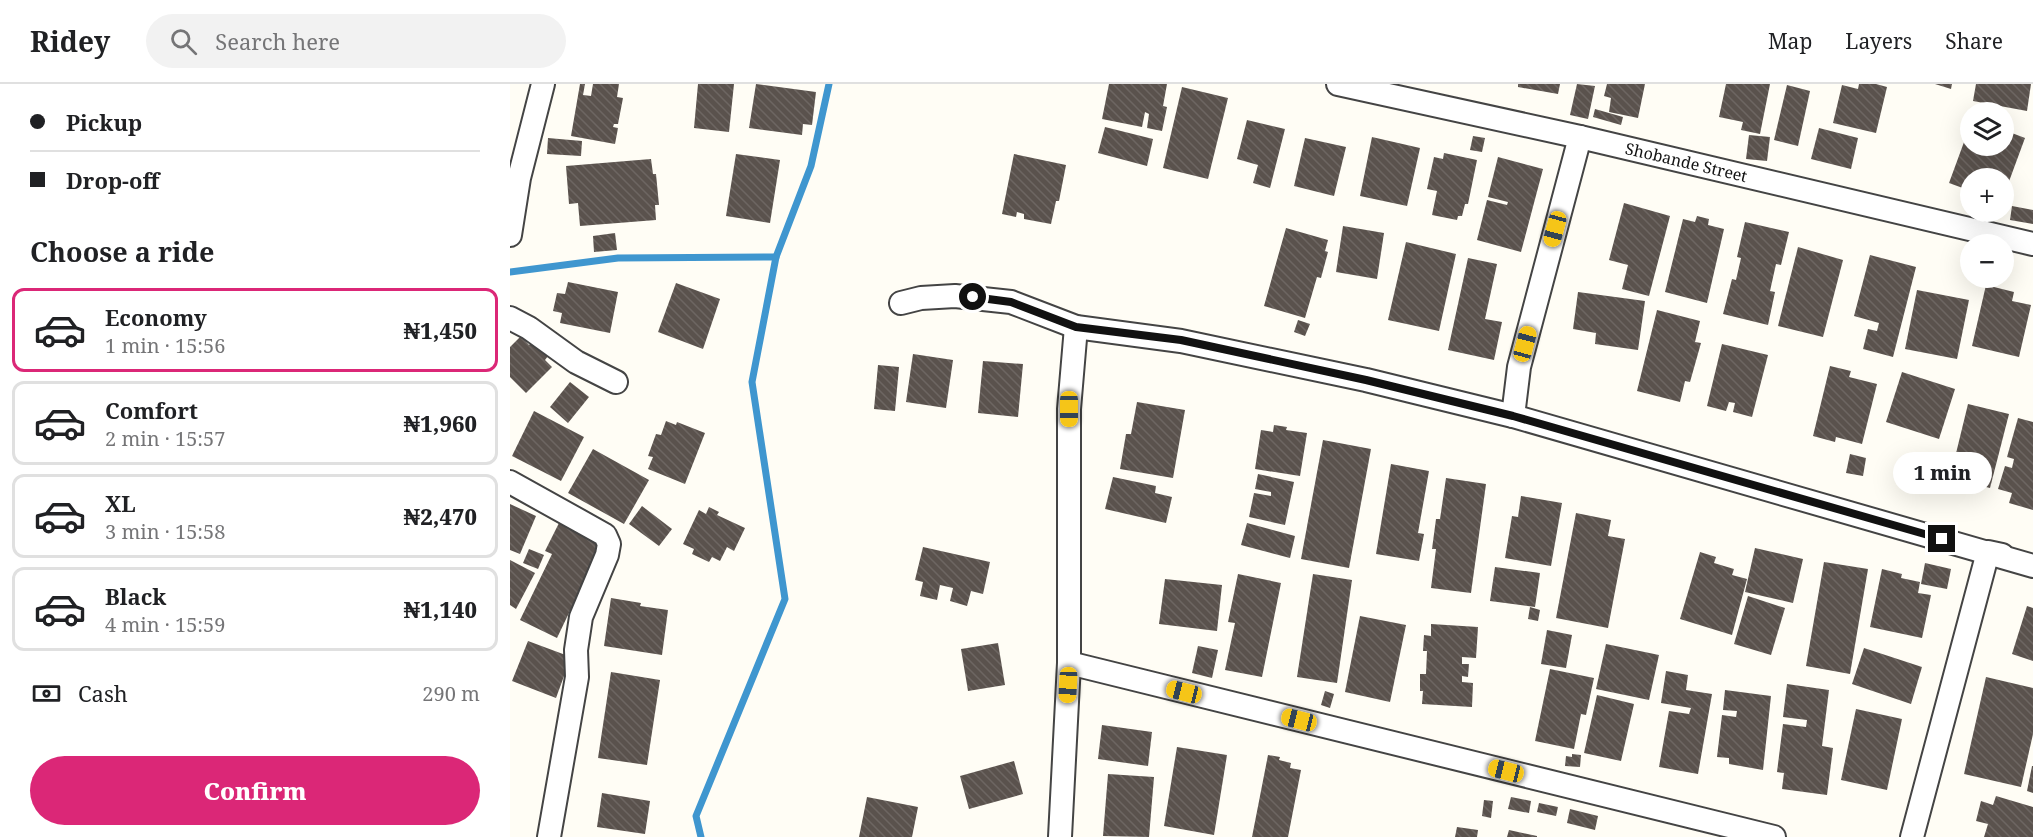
<!DOCTYPE html>
<meta charset="utf-8">
<style>
body{margin:0;font-family:"Noto Serif",serif;background:#f2f2f2;color:#202124;height:100vh;display:flex;flex-direction:column;font-size:22px;white-space:nowrap}
*{box-sizing:border-box;margin:0}
p{font-size:20px;color:#757577}
.icon{flex:none;width:33px;height:33px;fill:none;stroke:currentColor;stroke-width:2;stroke-linecap:round;stroke-linejoin:round}
.map{position:relative;flex:1;overflow:hidden}
.sheet{display:flex;flex-direction:column;background:#fff;width:510px}
.sheet>*{flex:none}
.banner{display:grid;align-content:center;height:132px;padding:0 30px;background:#fff}
.controls{position:absolute;left:1450px;top:18px;display:grid;gap:12px}
.controls a{display:grid;place-items:center;width:54px;height:54px;border-radius:50%;background:#fff;box-shadow:0 6px 24px #0002;font-size:30px}
.end{position:absolute;width:27px;height:27px;margin:-14px;border:8px solid #111;background:#fff;box-shadow:0 0 0 3px #fff}
.from{border-radius:50%}
.bubble{position:absolute;height:42px;border-radius:21px;background:#fff;box-shadow:0 6px 24px #0002;font-size:20px;font-weight:800;line-height:42px;text-align:center}
.car{position:absolute;width:18px;height:36px;margin:-18px -9px;border-radius:8px;box-shadow:0 0 4px 2px #0007;background:linear-gradient(#f5c518 24%,#345 0 40%,#f5c518 0 76%,#345 0 86%,#f5c518 0)}
.banner b{display:flex;align-items:center;gap:21px;height:57px;font-size:22px}
.banner b+b{border-top:2px solid #e0e0e0}
.banner i{width:15px;height:15px;background:#202124}
ul{padding:0;list-style:none}
li{display:flex;align-items:center;gap:18px;height:84px;margin:0 12px 9px;padding:0 18px;border:3px solid #e0e0e0;border-radius:12px}
li div{flex:1}
li b{display:block;font-size:22px}
li em{font-style:normal;font-weight:800}
li.active{border-color:#db2777}
li>.icon{width:54px;height:54px;stroke-width:1.5}
h2{padding:0 30px;font-size:27px;line-height:72px}
.pay{display:flex;align-items:center;gap:15px;height:66px;padding:0 30px;font-size:22px}
.pay p{margin-inline-start:auto}
.cta{display:flex;gap:12px;margin-top:auto;padding:12px 30px}
.cta a{flex:1;height:69px;border-radius:36px;background:#db2777;color:#fff;font-size:24px;font-weight:800;line-height:69px;text-align:center}
header{display:flex;align-items:center;gap:36px;box-sizing:border-box;height:84px;padding:0 30px;background:#fff;border-bottom:2px solid #e0e0e0}
header strong{font-size:28px}
nav{display:flex;gap:33px;margin-inline-start:auto;font-size:21px}
.search{width:420px;height:54px;background:#f2f2f2;display:flex;align-items:center;gap:15px;box-sizing:border-box;padding:0 21px;border-radius:33px;color:#757577;font-size:22px}
main{display:flex;flex:1;min-height:0}
.map>svg:first-child{display:block}
</style>
<header>
<strong>Ridey</strong>
<div class="search"><svg class="icon" aria-label="search" viewBox="0 0 24 24"><circle cx="10" cy="10" r="6"/><path d="M15 15l6 6"/></svg>Search here</div>
<nav><a>Map</a><a>Layers</a><a>Share</a></nav>
</header>
<main>
<section class="sheet">
<div class="banner">
<b><i class="from"></i>Pickup</b>
<b><i></i>Drop-off</b>
</div>
<h2>Choose a ride</h2>
<ul>
<li class="active"><svg class="icon" aria-label="car" viewBox="0 0 24 24"><path d="M5 17H2v-5l4-1 3-4h7l3 4 3 1v5h-3M9 17h6M6 11h13"/><circle cx="7" cy="17" r="2"/><circle cx="17" cy="17" r="2"/></svg><div><b>Economy</b><p>1 min · 15:56</p></div><em>₦1,450</em></li>
<li><svg class="icon" aria-label="car" viewBox="0 0 24 24"><path d="M5 17H2v-5l4-1 3-4h7l3 4 3 1v5h-3M9 17h6M6 11h13"/><circle cx="7" cy="17" r="2"/><circle cx="17" cy="17" r="2"/></svg><div><b>Comfort</b><p>2 min · 15:57</p></div><em>₦1,960</em></li>
<li><svg class="icon" aria-label="car" viewBox="0 0 24 24"><path d="M5 17H2v-5l4-1 3-4h7l3 4 3 1v5h-3M9 17h6M6 11h13"/><circle cx="7" cy="17" r="2"/><circle cx="17" cy="17" r="2"/></svg><div><b>XL</b><p>3 min · 15:58</p></div><em>₦2,470</em></li>
<li><svg class="icon" aria-label="car" viewBox="0 0 24 24"><path d="M5 17H2v-5l4-1 3-4h7l3 4 3 1v5h-3M9 17h6M6 11h13"/><circle cx="7" cy="17" r="2"/><circle cx="17" cy="17" r="2"/></svg><div><b>Black</b><p>4 min · 15:59</p></div><em>₦1,140</em></li>
</ul>
<div class="pay"><svg class="icon" aria-label="cash" viewBox="0 0 24 24"><path d="M3 7h18v10H3z"/><circle cx="12" cy="12" r="2"/></svg>Cash<p>290 m</p></div>
<div class="cta"><a>Confirm</a></div>
</section>
<div class="map">
<svg width="1523" height="753" viewBox="0 0 1523 753">
<defs>
<pattern id="building-back-hatch" width="6" height="6" patternUnits="userSpaceOnUse" patternTransform="scale(1.5)"><rect width="6" height="6" fill="#5a524d"/><path d="M-1 5l2 2M0 0l6 6M5-1l2 2" fill="none" stroke="#6d6662"/></pattern>
</defs>
<rect width="100%" height="100%" fill="#fffdf5"/>
<g fill="none" stroke-linecap="round" stroke-linejoin="round">
<g stroke="#3f96cf" stroke-width="7">
<polyline points="0,188 108,174 266,173"/>
<polyline points="191,753 186,732 275,515 242,298 266,173 301,82 319,0"/>
</g>
</g>
<g fill="url(#building-back-hatch)">
<polygon points="70,0 75,0 73,11 81,12 83,0 109,0 107,13 113,14 108,40 104,40 103,43 108,44 105,60 61,52"/>
<polygon points="188,0 224,0 219,48 184,44"/>
<polygon points="246,0 306,8 302,41 293,40 292,51 239,44"/>
<polygon points="599,0 657,0 653,22 657,23 652,47 637,44 639,30 635,28 632,43 592,35"/>
<polygon points="1008,0 1050,0 1048,10 1008,3"/>
<polygon points="1067,0 1085,2 1078,35 1060,31"/>
<polygon points="1097,0 1135,0 1128,34 1099,28 1101,14 1094,12"/>
<polygon points="1216,0 1260,0 1250,50 1231,46 1233,38 1209,33"/>
<polygon points="1349,0 1366,0 1377,3 1366,49 1323,39 1332,1 1348,5"/>
<polygon points="1425,0 1442,0 1441,5"/>
<polygon points="1466,0 1521,0 1517,27 1463,17"/>
<polygon points="1277,1 1300,7 1288,62 1264,56"/>
<polygon points="672,3 718,14 698,95 653,84"/>
<polygon points="1085,25 1113,33 1111,41 1083,33"/>
<polygon points="737,36 775,45 760,104 743,99 748,81 727,75"/>
<polygon points="1461,39 1461,62 1494,62 1494,46 1515,54 1494,111 1494,94 1461,94 1461,107 1439,99"/>
<polygon points="595,43 643,55 637,82 588,69"/>
<polygon points="1309,44 1348,54 1341,85 1301,75"/>
<polygon points="1239,51 1260,53 1257,77 1236,75"/>
<polygon points="963,52 975,54 972,68 960,66"/>
<polygon points="862,53 910,64 897,122 850,112"/>
<polygon points="38,54 72,57 71,72 37,70"/>
<polygon points="795,54 836,63 824,112 784,102"/>
<polygon points="934,69 967,76 958,120 955,120 952,132 948,132 947,136 922,131 927,107 917,105 924,73 933,75"/>
<polygon points="226,70 270,76 260,139 216,132"/>
<polygon points="504,70 556,81 549,117 546,117 541,140 514,135 514,130 507,128 506,133 492,130"/>
<polygon points="988,73 1033,85 1011,168 967,156 977,116 997,121 998,118 978,113"/>
<polygon points="141,75 143,90 146,90 149,121 145,121 146,136 70,142 68,119 59,120 56,82"/>
<polygon points="1114,119 1160,132 1139,212 1112,205 1118,181 1099,176"/>
<polygon points="1502,122 1523,126 1523,140 1500,136"/>
<polygon points="1187,132 1199,135 1198,141 1214,145 1197,219 1155,208 1173,135 1185,138"/>
<polygon points="1235,138 1279,148 1271,181 1266,180 1260,207 1265,208 1258,241 1213,230 1222,195 1226,196 1231,174 1227,173"/>
<polygon points="833,142 874,149 867,195 826,188"/>
<polygon points="776,144 818,156 815,167 818,168 811,194 807,193 795,234 754,222"/>
<polygon points="105,149 107,166 84,168 83,152"/>
<polygon points="896,158 946,170 929,247 878,236"/>
<polygon points="1288,163 1333,176 1313,253 1268,242"/>
<polygon points="1360,171 1406,183 1383,273 1353,265 1358,245 1367,247 1369,239 1344,232"/>
<polygon points="958,174 987,180 975,235 992,238 984,276 938,266"/>
<polygon points="58,198 108,208 100,249 50,239 52,229 43,227 47,209 55,210"/>
<polygon points="166,199 210,215 193,265 148,248"/>
<polygon points="1476,201 1504,208 1502,217 1521,221 1509,273 1462,262"/>
<polygon points="1407,206 1459,216 1447,275 1395,265"/>
<polygon points="1068,208 1135,217 1128,266 1085,260 1086,249 1063,245"/>
<polygon points="1147,226 1190,237 1185,258 1191,259 1180,298 1175,297 1170,318 1127,307"/>
<polygon points="788,236 800,240 795,252 784,248"/>
<polygon points="11,252 19,261 23,257 38,272 35,276 42,283 16,309 0,293 0,263"/>
<polygon points="1212,260 1258,271 1242,333 1223,328 1225,319 1219,318 1216,327 1197,322"/>
<polygon points="403,270 443,276 436,324 396,318"/>
<polygon points="473,277 513,280 508,333 468,329"/>
<polygon points="368,281 389,283 385,327 364,325"/>
<polygon points="1320,282 1341,287 1339,293 1367,300 1352,360 1326,353 1325,358 1303,352"/>
<polygon points="1392,288 1445,305 1429,355 1376,338"/>
<polygon points="60,298 79,313 58,339 40,323"/>
<polygon points="627,318 675,326 663,394 610,385 616,350 621,350"/>
<polygon points="1458,320 1499,330 1480,404 1440,394"/>
<polygon points="24,327 74,353 51,397 2,372"/>
<polygon points="1508,334 1523,338 1523,426 1499,419 1502,409 1488,405 1495,382 1502,384 1504,375 1497,373"/>
<polygon points="156,337 166,341 167,338 195,349 175,400 138,385 143,373 138,372 146,350 151,351"/>
<polygon points="764,341 777,343 776,346 797,349 790,392 745,385 751,346 763,348"/>
<polygon points="813,356 861,365 839,484 791,475"/>
<polygon points="83,365 139,396 114,440 58,409"/>
<polygon points="1340,370 1356,374 1353,392 1336,389"/>
<polygon points="881,380 919,387 908,449 914,450 909,477 866,470"/>
<polygon points="748,390 784,398 775,441 739,433 744,409 761,412 761,408 745,405"/>
<polygon points="603,393 646,402 645,409 662,413 656,439 595,425"/>
<polygon points="936,394 976,400 961,509 921,504 926,465 922,465 926,435 930,435"/>
<polygon points="1011,412 1052,419 1041,482 995,474 1002,432 1008,433"/>
<polygon points="0,420 26,432 10,470 0,466"/>
<polygon points="132,422 162,445 149,462 119,440"/>
<polygon points="199,423 209,428 207,431 235,444 224,467 217,463 210,477 202,473 199,478 182,470 184,465 173,460 189,426 196,430"/>
<polygon points="1066,429 1101,436 1098,452 1115,455 1098,544 1046,534"/>
<polygon points="49,439 92,460 47,554 10,536 42,470 35,467"/>
<polygon points="737,439 785,452 780,474 731,461"/>
<polygon points="413,463 480,478 473,510 461,507 457,522 440,517 443,504 430,501 427,516 410,512 413,498 405,496"/>
<polygon points="1245,464 1293,475 1283,519 1235,508"/>
<polygon points="19,465 34,471 28,485 13,479"/>
<polygon points="1190,468 1206,473 1204,479 1224,485 1222,491 1237,495 1222,551 1170,535"/>
<polygon points="0,476 25,489 6,525 0,521"/>
<polygon points="1314,478 1358,485 1340,590 1296,582"/>
<polygon points="1415,479 1441,485 1437,505 1411,500"/>
<polygon points="985,483 1030,489 1025,523 980,517"/>
<polygon points="1372,485 1392,490 1391,494 1410,498 1408,509 1421,511 1412,554 1360,543"/>
<polygon points="728,490 771,499 752,593 715,586 725,539 718,538"/>
<polygon points="803,490 842,496 827,599 787,593"/>
<polygon points="655,495 712,501 707,547 649,540"/>
<polygon points="1238,512 1275,524 1261,571 1224,560"/>
<polygon points="101,514 131,519 130,522 158,526 152,571 94,562"/>
<polygon points="1517,522 1523,524 1523,577 1502,570"/>
<polygon points="1020,523 1030,526 1028,537 1018,535"/>
<polygon points="850,532 896,541 880,618 835,608"/>
<polygon points="921,540 968,543 966,574 952,573 952,580 959,580 958,593 952,592 952,598 963,599 962,623 912,620 913,607 910,607 910,590 916,590 917,567 913,567 914,551 921,552"/>
<polygon points="1037,546 1062,551 1056,584 1031,580"/>
<polygon points="18,557 61,573 46,614 2,597"/>
<polygon points="488,559 495,601 458,607 451,565"/>
<polygon points="1096,560 1149,571 1139,616 1086,605"/>
<polygon points="688,562 708,566 702,594 682,589"/>
<polygon points="1354,564 1412,583 1401,620 1342,600"/>
<polygon points="1040,585 1084,594 1076,631 1071,630 1064,665 1025,657"/>
<polygon points="1156,587 1178,591 1176,606 1202,610 1188,690 1149,683 1159,627 1179,630 1181,624 1151,619"/>
<polygon points="101,588 150,596 137,681 88,674"/>
<polygon points="1476,593 1523,604 1523,650 1511,703 1454,690"/>
<polygon points="1277,600 1319,606 1312,662 1323,664 1317,711 1272,705 1274,689 1267,688 1273,640 1296,643 1297,636 1273,633"/>
<polygon points="1215,606 1261,612 1253,686 1219,680 1219,674 1207,673 1212,631 1226,633 1227,627 1213,626"/>
<polygon points="815,607 824,610 820,624 811,621"/>
<polygon points="1087,611 1124,620 1111,677 1074,669"/>
<polygon points="1346,625 1392,635 1377,706 1331,696"/>
<polygon points="592,641 642,648 638,682 588,675"/>
<polygon points="667,663 717,671 704,751 654,742"/>
<polygon points="1062,670 1071,671 1070,683 1055,682 1056,672 1062,673"/>
<polygon points="758,671 770,673 769,676 781,679 780,684 791,686 778,753 742,753"/>
<polygon points="504,677 513,710 459,725 450,692"/>
<polygon points="1522,682 1523,682 1523,709 1517,707"/>
<polygon points="598,690 644,693 639,753 593,752"/>
<polygon points="92,709 140,717 135,750 87,743"/>
<polygon points="1486,712 1523,723 1523,753 1474,753 1478,740 1466,737 1471,717 1483,721"/>
<polygon points="357,713 408,723 402,753 349,753"/>
<polygon points="1001,713 1021,717 1019,729 998,725"/>
<polygon points="974,716 983,717 981,734 972,732"/>
<polygon points="1029,719 1048,723 1046,732 1027,728"/>
<polygon points="1060,725 1088,732 1085,746 1057,739"/>
<polygon points="947,743 968,746 967,753 945,753"/>
<polygon points="999,746 1027,752 1027,753 997,753"/>
</g>
<g fill="none" stroke-linecap="round" stroke-linejoin="round">
<defs>
<g id="minor">
<path id="s1" d="M 828,0 L 1070,53 L 1523,160"/>
<polyline points="0,151 9,94 33,0"/>
<polyline points="391,219 411,214 445,212 501,218 566,243 671,257 856,296 1003,332 1523,482"/>
<polyline points="0,234 19,244 66,278 106,298"/>
<polyline points="1003,332 1009,283 1070,53"/>
<polyline points="0,398 95,451 99,460 97,471 71,533 66,566 67,593 39,753"/>
<polyline points="559,579 1264,753"/>
<polyline points="550,753 559,579 559,325 566,243"/>
<polyline points="1402,753 1478,468 1492,471"/>
</g>
</defs>
<use href="#minor" stroke="#444" stroke-width="26"/>
<use href="#minor" stroke="#fff" stroke-width="22"/>
</g>
<g fill="none" stroke-linecap="round" stroke-linejoin="round">
<polyline stroke="#111" stroke-width="8" points="463,213 501,218 566,243 671,256 856,296 1003,332 1432,455"/>
</g>
<g text-anchor="middle" dominant-baseline="central" stroke-width="6" stroke-linejoin="round" paint-order="stroke">
<g font-size="16" fill="#111" stroke="#fff">
<text stroke="none"><textPath href="#s1" startOffset="357">Shobande Street</textPath></text>
</g>
</g>
</svg>
<div class="controls">
<a><svg class="icon" aria-label="layers" viewBox="0 0 24 24"><path d="M12 4l9 5-9 5-9-5zM3 14l9 5 9-5"/></svg></a>
<a>+</a>
<a>−</a>
</div>
<i class="end from" style="left:463px;top:213px"></i>
<i class="end" style="left:1432px;top:455px"></i>
<div class="bubble" style="left:1383px;top:368px;width:99px">1 min</div>
<i class="car" style="left:1045px;top:145px;rotate:195deg"></i>
<i class="car" style="left:1015px;top:260px;rotate:15deg"></i>
<i class="car" style="left:559px;top:325px;rotate:180deg"></i>
<i class="car" style="left:558px;top:601px;rotate:183deg"></i>
<i class="car" style="left:674px;top:608px;rotate:284deg"></i>
<i class="car" style="left:789px;top:636px;rotate:284deg"></i>
<i class="car" style="left:996px;top:687px;rotate:284deg"></i>
</div>
</main>
